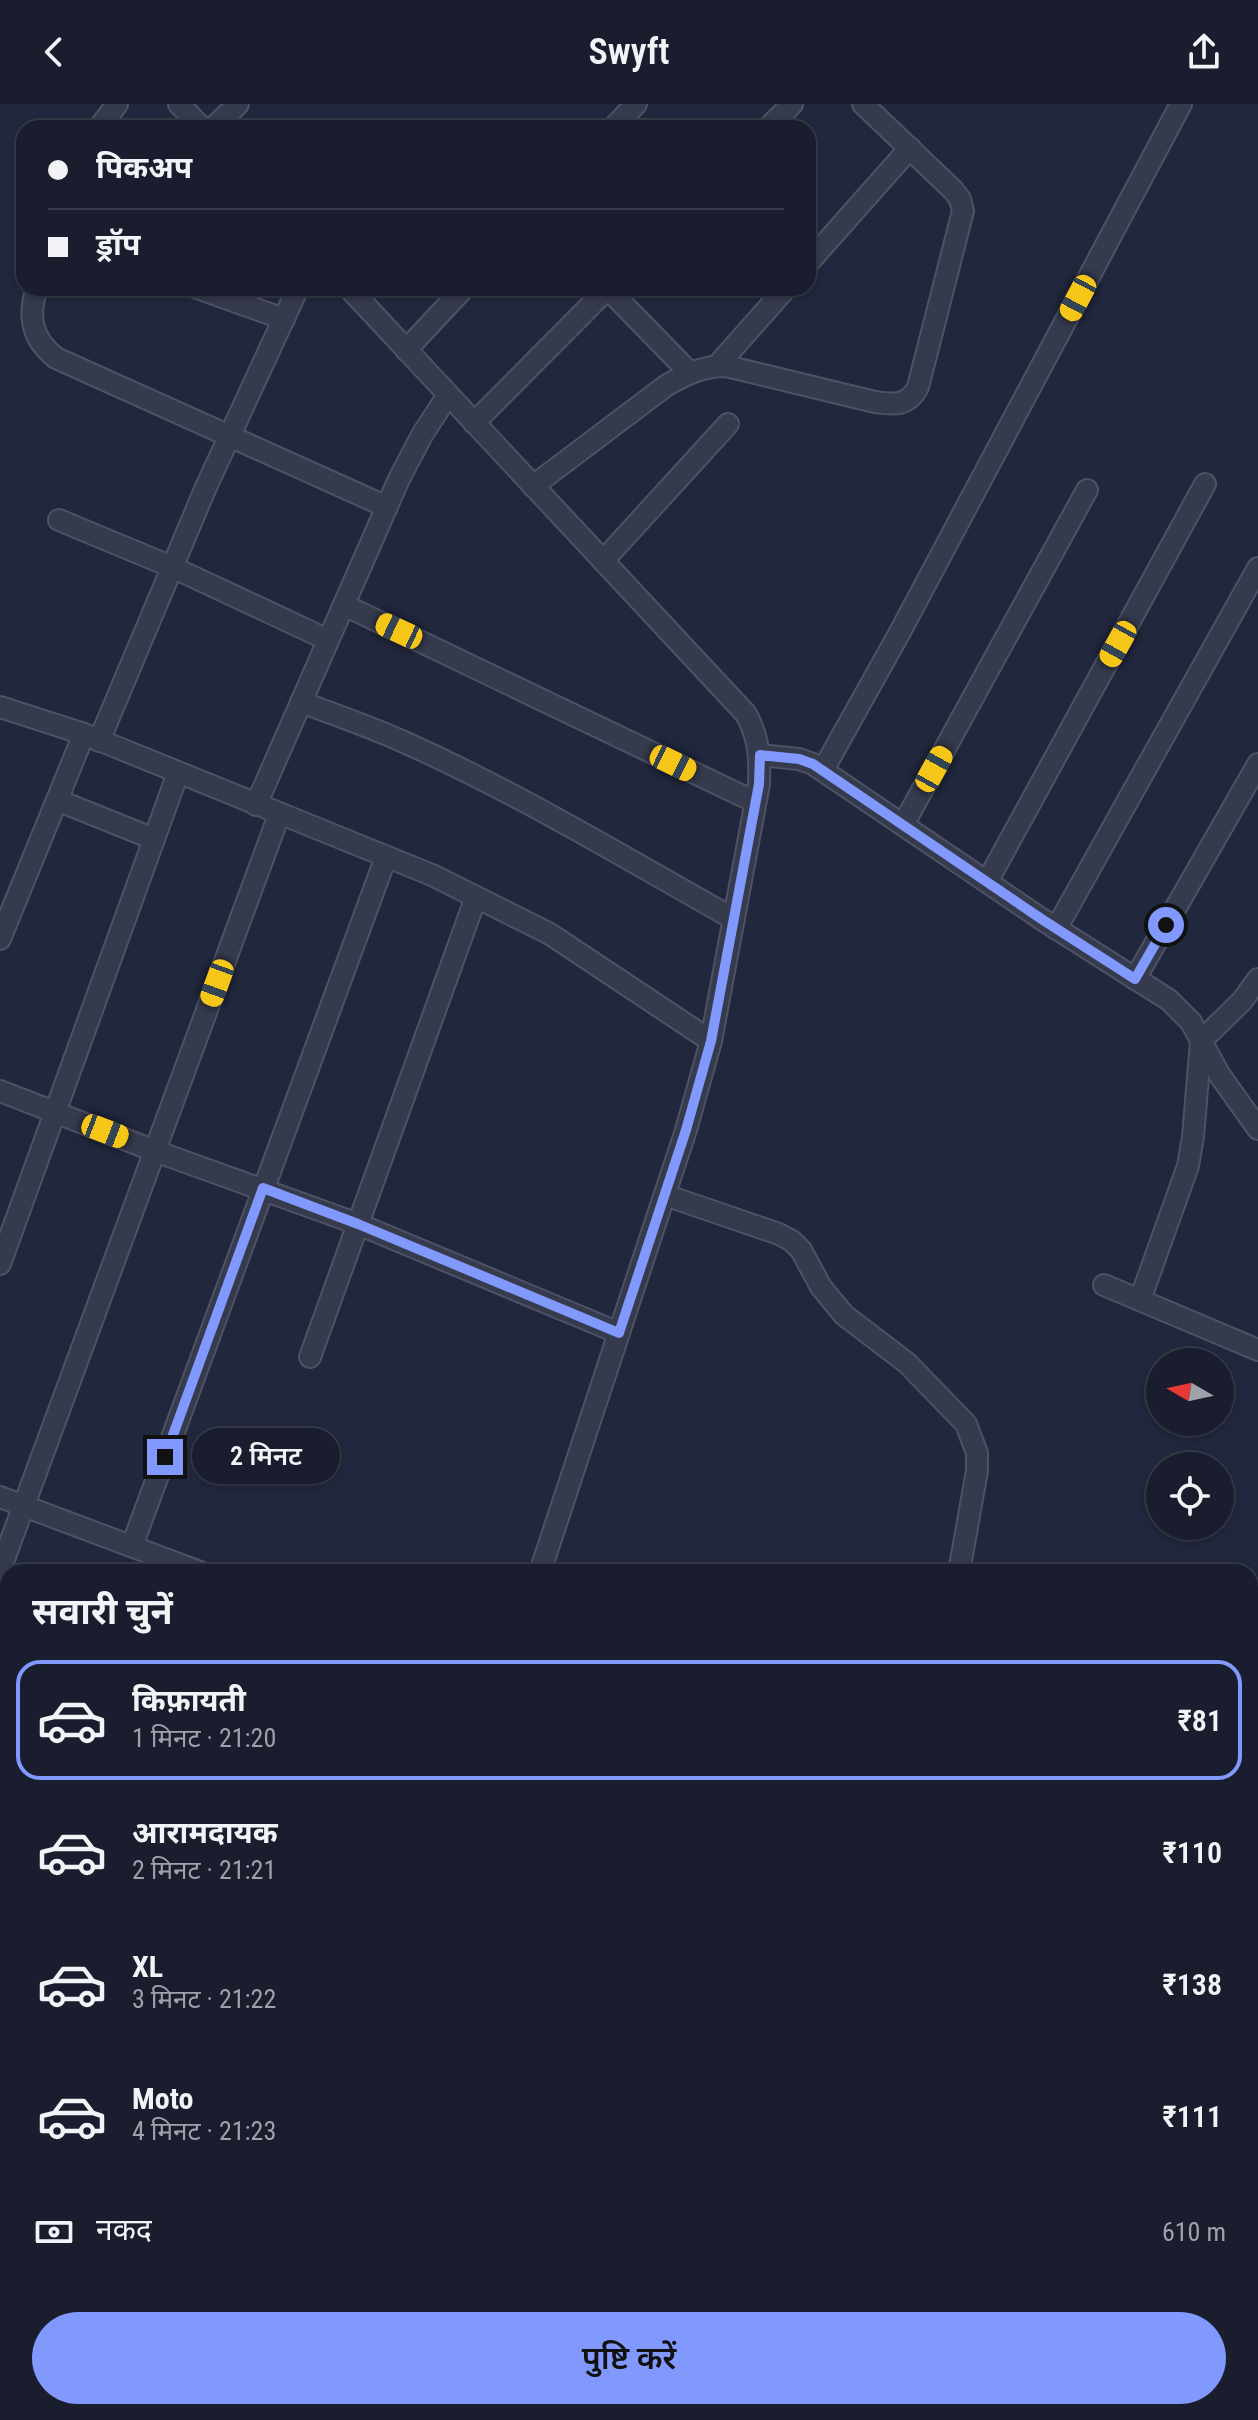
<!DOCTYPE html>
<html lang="hi">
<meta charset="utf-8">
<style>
body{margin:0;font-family:"Roboto Condensed","Noto Sans Devanagari",sans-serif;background:#262a39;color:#f1f3f6;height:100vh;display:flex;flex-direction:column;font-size:30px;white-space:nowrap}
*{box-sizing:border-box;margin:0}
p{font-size:26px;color:#9fa2aa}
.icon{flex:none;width:44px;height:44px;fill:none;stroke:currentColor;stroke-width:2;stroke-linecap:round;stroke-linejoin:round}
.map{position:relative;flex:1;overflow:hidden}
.drawer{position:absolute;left:0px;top:1460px;width:1258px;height:856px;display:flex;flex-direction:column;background:#191d2d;border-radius:24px 24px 0 0;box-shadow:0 2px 6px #0004,0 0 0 2px #373b49}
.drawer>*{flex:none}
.banner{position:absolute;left:16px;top:16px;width:800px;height:176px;border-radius:24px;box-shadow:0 2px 6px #0004,0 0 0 2px #373b49;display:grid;align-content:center;height:176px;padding:0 32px;background:#191d2d}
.needle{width:52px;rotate:279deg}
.buttons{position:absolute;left:1146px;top:1244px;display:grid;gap:16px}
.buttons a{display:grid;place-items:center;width:88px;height:88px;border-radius:50%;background:#191d2d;box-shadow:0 2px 6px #0004,0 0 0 2px #373b49;font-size:40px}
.end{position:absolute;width:36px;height:36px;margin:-18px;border:10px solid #8198fc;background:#111;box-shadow:0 0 0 4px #111}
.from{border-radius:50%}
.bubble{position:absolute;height:56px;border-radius:28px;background:#191d2d;box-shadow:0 2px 6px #0004,0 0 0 2px #373b49;font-size:26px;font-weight:600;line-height:56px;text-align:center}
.car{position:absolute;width:24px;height:48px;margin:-24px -12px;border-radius:10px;box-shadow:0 0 6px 2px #0007;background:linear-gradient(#f5c518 24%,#345 0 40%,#f5c518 0 76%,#345 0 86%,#f5c518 0)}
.banner b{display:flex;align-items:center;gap:28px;height:76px;font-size:30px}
.banner b+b{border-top:2px solid #373b49}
.banner i{width:20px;height:20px;background:#f1f3f6}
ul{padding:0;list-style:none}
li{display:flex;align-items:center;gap:24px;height:120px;margin:0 16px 12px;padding:0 16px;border:4px solid transparent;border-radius:24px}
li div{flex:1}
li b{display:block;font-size:30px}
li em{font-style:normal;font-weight:600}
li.current{border-color:#8198fc}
li>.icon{width:72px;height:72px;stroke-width:1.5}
h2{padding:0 32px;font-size:36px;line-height:96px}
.pay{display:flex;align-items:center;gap:20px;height:88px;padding:0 32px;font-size:30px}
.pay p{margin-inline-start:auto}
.cta{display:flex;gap:16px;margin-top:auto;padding:16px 32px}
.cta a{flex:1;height:92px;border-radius:48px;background:#8198fc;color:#111;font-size:32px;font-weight:600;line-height:92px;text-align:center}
header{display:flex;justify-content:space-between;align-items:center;height:104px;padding:0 32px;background:#191d2d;font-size:36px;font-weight:600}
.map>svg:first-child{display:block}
</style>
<header><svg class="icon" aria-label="back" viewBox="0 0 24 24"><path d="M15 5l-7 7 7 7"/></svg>Swyft<svg class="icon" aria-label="share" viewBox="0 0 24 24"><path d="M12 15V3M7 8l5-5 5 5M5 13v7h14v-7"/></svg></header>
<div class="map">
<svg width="1258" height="2316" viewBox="0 0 1258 2316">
<rect width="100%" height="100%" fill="#21273c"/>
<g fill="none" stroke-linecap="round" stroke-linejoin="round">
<defs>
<g id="minor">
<polyline points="179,0 202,24"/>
<polyline points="99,24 117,0"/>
<polyline points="213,24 238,0"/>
<polyline points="613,24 636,0"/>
<polyline points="768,24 792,0"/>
<polyline points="808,159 910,44"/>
<path d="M 37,184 C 27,213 32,235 56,254 L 387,403"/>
<polyline points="197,184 284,215"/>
<path d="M 349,184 L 746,610 C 759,634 760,653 759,680 L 711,937 L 686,1026 L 540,1468"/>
<polyline points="608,185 690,269"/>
<polyline points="406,246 464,184"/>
<polyline points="717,262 786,184"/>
<polyline points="474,319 608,184"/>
<path d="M 533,382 L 667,281 C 687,270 703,262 726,262 L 875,298 C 895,301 908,302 918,283 L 963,107 L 960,95 L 953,86 L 863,0"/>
<polyline points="59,416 172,463 328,536"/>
<polyline points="603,457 728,320"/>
<polyline points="344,501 755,698"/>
<path d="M 301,598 C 336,611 371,623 404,638 C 518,689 625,754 734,815"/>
<polyline points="0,603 84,630 432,771 550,830 711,937"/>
<polyline points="99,637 206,383 298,184"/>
<polyline points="760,651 799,655 813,660 1043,816 1169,896 1191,918 1219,970 1258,1025"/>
<polyline points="823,666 900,528 1181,0"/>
<polyline points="57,696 154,735"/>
<polyline points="256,701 399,375 422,331 448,291"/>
<polyline points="903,721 1087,386"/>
<polyline points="987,778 1205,380"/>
<polyline points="1056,825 1258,464"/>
<polyline points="0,835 84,630"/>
<polyline points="1135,875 1258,660"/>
<polyline points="0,987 155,1047 358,1120 619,1229"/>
<polyline points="665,1091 779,1130 792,1137 801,1146 821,1183 844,1211 907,1259 966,1320 977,1349 977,1367 959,1468"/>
<polyline points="0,1160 178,669"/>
<polyline points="1104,1181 1258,1246"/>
<polyline points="1140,1196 1188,1062 1193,1033 1201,937 1242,897 1258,875"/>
<polyline points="310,1253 476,793"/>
<polyline points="0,1393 200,1468"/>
<polyline points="132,1442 386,753"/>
<polyline points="0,1466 279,711"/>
<polyline points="1250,1558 1258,1537"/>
<polyline points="1250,1603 1258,1607"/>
<polyline points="0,1802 8,1804"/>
<polyline points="1250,1909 1258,1912"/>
<polyline points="1250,2121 1258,2098"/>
<polyline points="1250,2278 1258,2281"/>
<polyline points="861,2308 887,2316"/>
<polyline points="254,2316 257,2308"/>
<polyline points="831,2316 834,2308"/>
</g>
</defs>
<use href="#minor" stroke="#4d5264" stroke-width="24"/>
<use href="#minor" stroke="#353a4c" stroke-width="20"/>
</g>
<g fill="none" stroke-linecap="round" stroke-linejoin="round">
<polyline stroke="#8198fc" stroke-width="10" points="165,1353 263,1084 358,1120 619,1229 686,1026 711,937 759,680 760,651 799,655 813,660 1043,816 1135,875 1166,821"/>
</g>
</svg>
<div class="buttons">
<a><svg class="needle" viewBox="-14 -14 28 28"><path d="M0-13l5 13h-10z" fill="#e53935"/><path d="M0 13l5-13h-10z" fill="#9fa2aa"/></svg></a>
<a><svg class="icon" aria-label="locate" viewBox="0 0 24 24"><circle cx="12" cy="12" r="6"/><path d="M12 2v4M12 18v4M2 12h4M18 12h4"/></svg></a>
</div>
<i class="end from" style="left:1166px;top:821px"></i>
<i class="end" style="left:165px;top:1353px"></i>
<div class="bubble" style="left:192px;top:1324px;width:148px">2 मिनट</div>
<i class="car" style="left:1078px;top:194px;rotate:208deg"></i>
<i class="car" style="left:399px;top:527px;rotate:295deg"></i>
<i class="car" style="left:1118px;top:540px;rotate:209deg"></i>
<i class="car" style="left:673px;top:659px;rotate:116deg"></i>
<i class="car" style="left:934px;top:665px;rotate:29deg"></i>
<i class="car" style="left:217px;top:879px;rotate:200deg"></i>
<i class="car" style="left:105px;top:1027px;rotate:111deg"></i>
<div class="banner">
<b><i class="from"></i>पिकअप</b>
<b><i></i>ड्रॉप</b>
</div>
<section class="drawer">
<h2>सवारी चुनें</h2>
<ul>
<li class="current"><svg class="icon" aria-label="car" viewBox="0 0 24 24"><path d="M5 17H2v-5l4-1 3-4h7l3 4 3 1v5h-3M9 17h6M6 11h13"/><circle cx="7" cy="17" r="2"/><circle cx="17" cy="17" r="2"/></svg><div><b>किफ़ायती</b><p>1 मिनट · 21:20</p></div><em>₹81</em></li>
<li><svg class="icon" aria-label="car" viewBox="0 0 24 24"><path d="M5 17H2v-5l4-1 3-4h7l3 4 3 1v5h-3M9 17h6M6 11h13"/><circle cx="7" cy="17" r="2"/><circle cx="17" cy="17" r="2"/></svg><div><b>आरामदायक</b><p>2 मिनट · 21:21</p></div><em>₹110</em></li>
<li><svg class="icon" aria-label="car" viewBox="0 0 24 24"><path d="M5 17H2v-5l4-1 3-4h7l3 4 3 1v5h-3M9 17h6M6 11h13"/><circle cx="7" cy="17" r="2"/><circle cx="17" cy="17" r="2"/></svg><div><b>XL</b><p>3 मिनट · 21:22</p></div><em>₹138</em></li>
<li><svg class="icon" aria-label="car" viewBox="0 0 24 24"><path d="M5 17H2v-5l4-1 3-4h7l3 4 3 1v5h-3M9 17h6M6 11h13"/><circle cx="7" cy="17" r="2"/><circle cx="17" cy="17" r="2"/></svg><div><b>Moto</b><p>4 मिनट · 21:23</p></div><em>₹111</em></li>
</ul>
<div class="pay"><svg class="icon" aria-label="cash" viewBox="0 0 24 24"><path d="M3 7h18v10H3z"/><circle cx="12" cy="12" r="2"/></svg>नकद<p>610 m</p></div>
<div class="cta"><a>पुष्टि करें</a></div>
</section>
</div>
